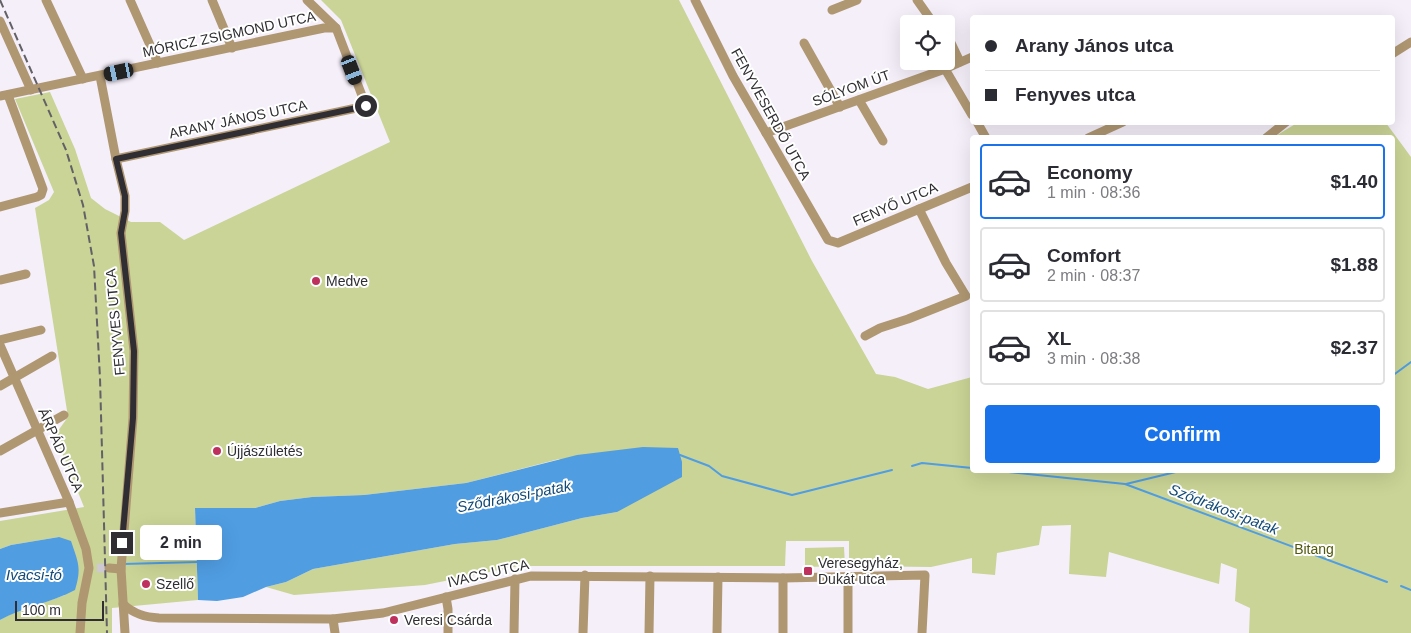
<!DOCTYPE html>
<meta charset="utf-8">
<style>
body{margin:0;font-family:Helvetica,sans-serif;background:#f2f2f3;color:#2b2b33;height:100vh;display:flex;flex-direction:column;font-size:19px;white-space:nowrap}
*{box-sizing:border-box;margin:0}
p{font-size:16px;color:#7c7c81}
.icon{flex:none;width:28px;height:28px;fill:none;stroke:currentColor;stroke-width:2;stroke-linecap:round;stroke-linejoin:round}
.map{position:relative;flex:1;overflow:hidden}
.drawer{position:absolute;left:970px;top:135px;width:425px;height:338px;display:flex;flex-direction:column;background:#fff;border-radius:5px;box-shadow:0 5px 20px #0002}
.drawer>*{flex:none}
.hud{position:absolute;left:970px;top:15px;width:425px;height:110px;border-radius:5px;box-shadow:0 5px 20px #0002;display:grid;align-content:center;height:110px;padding:0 15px;background:#fff}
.buttons{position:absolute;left:900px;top:15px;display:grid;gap:10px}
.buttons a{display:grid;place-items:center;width:55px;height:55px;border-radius:5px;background:#fff;box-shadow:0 5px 20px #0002;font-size:25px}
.scale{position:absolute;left:15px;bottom:12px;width:89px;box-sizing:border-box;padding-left:5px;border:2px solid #302e32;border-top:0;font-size:14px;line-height:18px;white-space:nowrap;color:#302e32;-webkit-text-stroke:4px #fff;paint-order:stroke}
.end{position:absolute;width:22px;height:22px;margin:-11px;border:6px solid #302e32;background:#fff;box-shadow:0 0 0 2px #fff}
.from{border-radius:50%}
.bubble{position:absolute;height:35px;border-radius:5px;background:#fff;box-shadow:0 5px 20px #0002;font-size:16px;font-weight:800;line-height:35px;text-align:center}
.car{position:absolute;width:15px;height:30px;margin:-15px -8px;border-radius:6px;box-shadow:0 0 4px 1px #0007;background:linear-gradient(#222 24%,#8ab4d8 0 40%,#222 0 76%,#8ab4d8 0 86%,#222 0)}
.hud b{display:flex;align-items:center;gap:18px;height:48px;font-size:19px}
.hud b+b{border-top:1px solid #e1e1e2}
.hud i{width:12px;height:12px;background:#2b2b33}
ul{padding:9px 0 0;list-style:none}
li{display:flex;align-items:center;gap:15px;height:75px;margin:0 10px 8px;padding:0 5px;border:2px solid #e1e1e2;border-radius:5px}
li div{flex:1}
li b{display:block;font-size:19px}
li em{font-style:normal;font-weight:800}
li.current{border-color:#1a73e8}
li>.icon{width:45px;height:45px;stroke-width:1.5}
.action{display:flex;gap:10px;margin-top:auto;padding:10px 15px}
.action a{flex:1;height:58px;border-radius:5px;background:#1a73e8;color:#fff;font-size:20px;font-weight:800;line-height:58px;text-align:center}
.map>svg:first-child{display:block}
</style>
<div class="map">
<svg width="1411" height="633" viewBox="0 0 1411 633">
<rect width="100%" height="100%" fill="#f5effa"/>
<g fill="#cad496">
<polygon points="321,0 679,0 812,261 876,374 895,377 928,389 972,377 972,470 1392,470 1392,138 1274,137 1297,123 1386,123 1411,157 1411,633 1249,633 1250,608 1235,601 1237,569 1221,563 1219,584 1109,552 1106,577 1069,574 1071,525 1042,526 1039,545 997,553 995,575 972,573 972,558 931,567 849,566 849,541 786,541 785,566 519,566 425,585 294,595 266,587 286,582 313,569 455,544 497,540 582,518 617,512 559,459 466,483 364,495 312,497 280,501 255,508 195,508 198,600 112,608 112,633 0,633 0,620 9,615 65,595 59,537 11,545 0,549 0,521 84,507 55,435 68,417 35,208 49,200 54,192 15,99 50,92 75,149 91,198 105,209 131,222 160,222 184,240 390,142 341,20"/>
<polygon points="844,547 845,566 805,567 805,548"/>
</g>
<g fill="#509de2">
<polygon points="643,447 678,448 682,462 682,477 617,512 582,518 497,540 455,544 313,569 286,582 266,587 243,597 217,601 198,600 195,508 255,508 280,501 312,497 364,495 466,483 577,455"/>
<path d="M 59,537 L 71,541 C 78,562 82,568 75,590 C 51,603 23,607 0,620 L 0,549 L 11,545 Z"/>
</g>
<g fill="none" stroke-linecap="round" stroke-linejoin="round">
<g stroke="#509de2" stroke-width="2">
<polyline points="1392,376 1411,362"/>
<polyline points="680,455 709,466 722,476 792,495 892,470"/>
<polyline points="912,466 922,463 972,468"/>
<polyline points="990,470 1125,484 1387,582"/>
<polyline points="1126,484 1184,470"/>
<polyline points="123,564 198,562"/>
<polyline points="1401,586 1411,590"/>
</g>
<polyline stroke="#cec8d2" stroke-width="9" stroke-dasharray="9 4.5" stroke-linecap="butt" points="97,568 109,568"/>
<g stroke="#af9772" stroke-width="9">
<polyline points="46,0 83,79"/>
<polyline points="130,0 158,63"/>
<polyline points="212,0 232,48"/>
<polyline points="695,0 733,76 828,240 838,243 972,187"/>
<polyline points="917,0 934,24"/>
<polyline points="832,10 857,0"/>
<polyline points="0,21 31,90"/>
<polyline points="946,38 951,43 960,62"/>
<polyline points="804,43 840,107"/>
<polyline points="1392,54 1411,42"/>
<polyline points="945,69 972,115"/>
<polyline points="100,76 116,159 125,196 125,211 121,233 134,351 133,418 121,569 125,633"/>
<polyline points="0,96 324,28 336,28"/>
<polyline points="859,100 883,141"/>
<polyline points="977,122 986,138"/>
<polyline points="766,133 945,69 972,57"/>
<polyline points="1088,138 1123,122"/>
<polyline points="1266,138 1286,122"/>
<polyline points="116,159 366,106 336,28 307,0"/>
<polyline points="0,207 37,197 41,195 43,189 8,95"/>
<polyline points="0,280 26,274"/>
<polyline points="865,336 880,328 908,319 966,296 946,263 919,209"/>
<polyline points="0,340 41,330"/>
<polyline points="0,345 69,502 86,549 89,568 82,603 80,633"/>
<polyline points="0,386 52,356"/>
<polyline points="0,451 64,415"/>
<polyline points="0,513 69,502"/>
<polyline points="109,568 121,569"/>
<polyline points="848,577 848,633"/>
<polyline points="446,597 448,609 448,633"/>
<path d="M 123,604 C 134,614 145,617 159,618 L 333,619 L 383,613 L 531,576 L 783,578 L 925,575 L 922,633"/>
<polyline points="333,619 335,633"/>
<polyline points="514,633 515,579"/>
<polyline points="583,633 585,575"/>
<polyline points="649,633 650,576"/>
<polyline points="717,633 718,577"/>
<polyline points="783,633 783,578"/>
</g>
<polyline stroke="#636066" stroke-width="2" stroke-dasharray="8 4" stroke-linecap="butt" points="0,0 66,150 83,205 94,266 100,378 107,633"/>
</g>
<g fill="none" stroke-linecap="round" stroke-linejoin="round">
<polyline stroke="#302e32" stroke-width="6" points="122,543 133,418 134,351 121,233 125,211 125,196 116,159 366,106"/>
</g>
<g fill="#be305e" stroke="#fff" stroke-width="2">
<circle cx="316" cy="281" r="5"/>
<circle cx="217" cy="451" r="5"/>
<rect x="803" y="566" width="10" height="10" rx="2.5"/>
<circle cx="146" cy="584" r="5"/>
<circle cx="394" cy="620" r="5"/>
</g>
<g text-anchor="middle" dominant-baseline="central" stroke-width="4" stroke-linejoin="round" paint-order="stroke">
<g font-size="14" fill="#302e32" stroke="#fff">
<text transform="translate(229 34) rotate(-12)">MÓRICZ ZSIGMOND UTCA</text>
<text transform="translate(851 88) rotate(-20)">SÓLYOM ÚT</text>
<text transform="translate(771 114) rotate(61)">FENYVESERDŐ UTCA</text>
<text transform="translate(238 119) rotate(-12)">ARANY JÁNOS UTCA</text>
<text transform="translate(895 204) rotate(-23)">FENYŐ UTCA</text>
<text transform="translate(115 322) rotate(-95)">FENYVES UTCA</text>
<text transform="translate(61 450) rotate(66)">ÁRPÁD UTCA</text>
<text transform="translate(488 573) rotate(-13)">IVACS UTCA</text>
</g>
<g font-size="14" fill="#302e32" stroke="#fff" text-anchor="start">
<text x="326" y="281">Medve</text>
<text x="227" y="451">Újjászületés</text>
<text x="818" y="563">Veresegyház,<tspan x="818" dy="16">Dukát utca</tspan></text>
<text x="156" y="584">Szellő</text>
<text x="404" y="620">Veresi Csárda</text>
</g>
<g font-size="14" fill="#51580b" stroke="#fff">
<text x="1314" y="549">Bitang</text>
</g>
<g font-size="15" font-style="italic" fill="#114a77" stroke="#fff">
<text transform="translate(514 496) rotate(-11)">Sződrákosi-patak</text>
<text transform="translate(1224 509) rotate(21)">Sződrákosi-patak</text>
<text x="34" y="574">Ivacsi-tó</text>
</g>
</g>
</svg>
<div class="buttons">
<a><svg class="icon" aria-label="locate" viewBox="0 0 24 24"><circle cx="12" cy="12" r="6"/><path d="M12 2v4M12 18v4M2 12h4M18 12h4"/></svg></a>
</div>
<div class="scale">100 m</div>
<i class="end from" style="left:366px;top:106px"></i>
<i class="end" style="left:122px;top:543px"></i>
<div class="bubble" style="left:140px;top:525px;width:82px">2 min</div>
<i class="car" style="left:352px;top:70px;rotate:159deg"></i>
<i class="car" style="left:119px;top:72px;rotate:258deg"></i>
<div class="hud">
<b><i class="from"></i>Arany János utca</b>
<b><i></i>Fenyves utca</b>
</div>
<section class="drawer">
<ul>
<li class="current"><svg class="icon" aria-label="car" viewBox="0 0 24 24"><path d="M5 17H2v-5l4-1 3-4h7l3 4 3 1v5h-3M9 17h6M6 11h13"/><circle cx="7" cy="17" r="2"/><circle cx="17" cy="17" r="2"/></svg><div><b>Economy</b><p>1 min · 08:36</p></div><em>$1.40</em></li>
<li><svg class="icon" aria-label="car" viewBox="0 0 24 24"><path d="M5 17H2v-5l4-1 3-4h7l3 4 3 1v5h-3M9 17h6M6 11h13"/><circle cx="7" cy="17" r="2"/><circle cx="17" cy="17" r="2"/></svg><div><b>Comfort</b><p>2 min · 08:37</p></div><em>$1.88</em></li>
<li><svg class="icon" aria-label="car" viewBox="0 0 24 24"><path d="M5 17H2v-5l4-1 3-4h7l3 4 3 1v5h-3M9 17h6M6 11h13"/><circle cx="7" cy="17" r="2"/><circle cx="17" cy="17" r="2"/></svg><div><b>XL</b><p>3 min · 08:38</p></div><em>$2.37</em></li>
</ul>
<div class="action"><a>Confirm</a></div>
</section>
</div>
